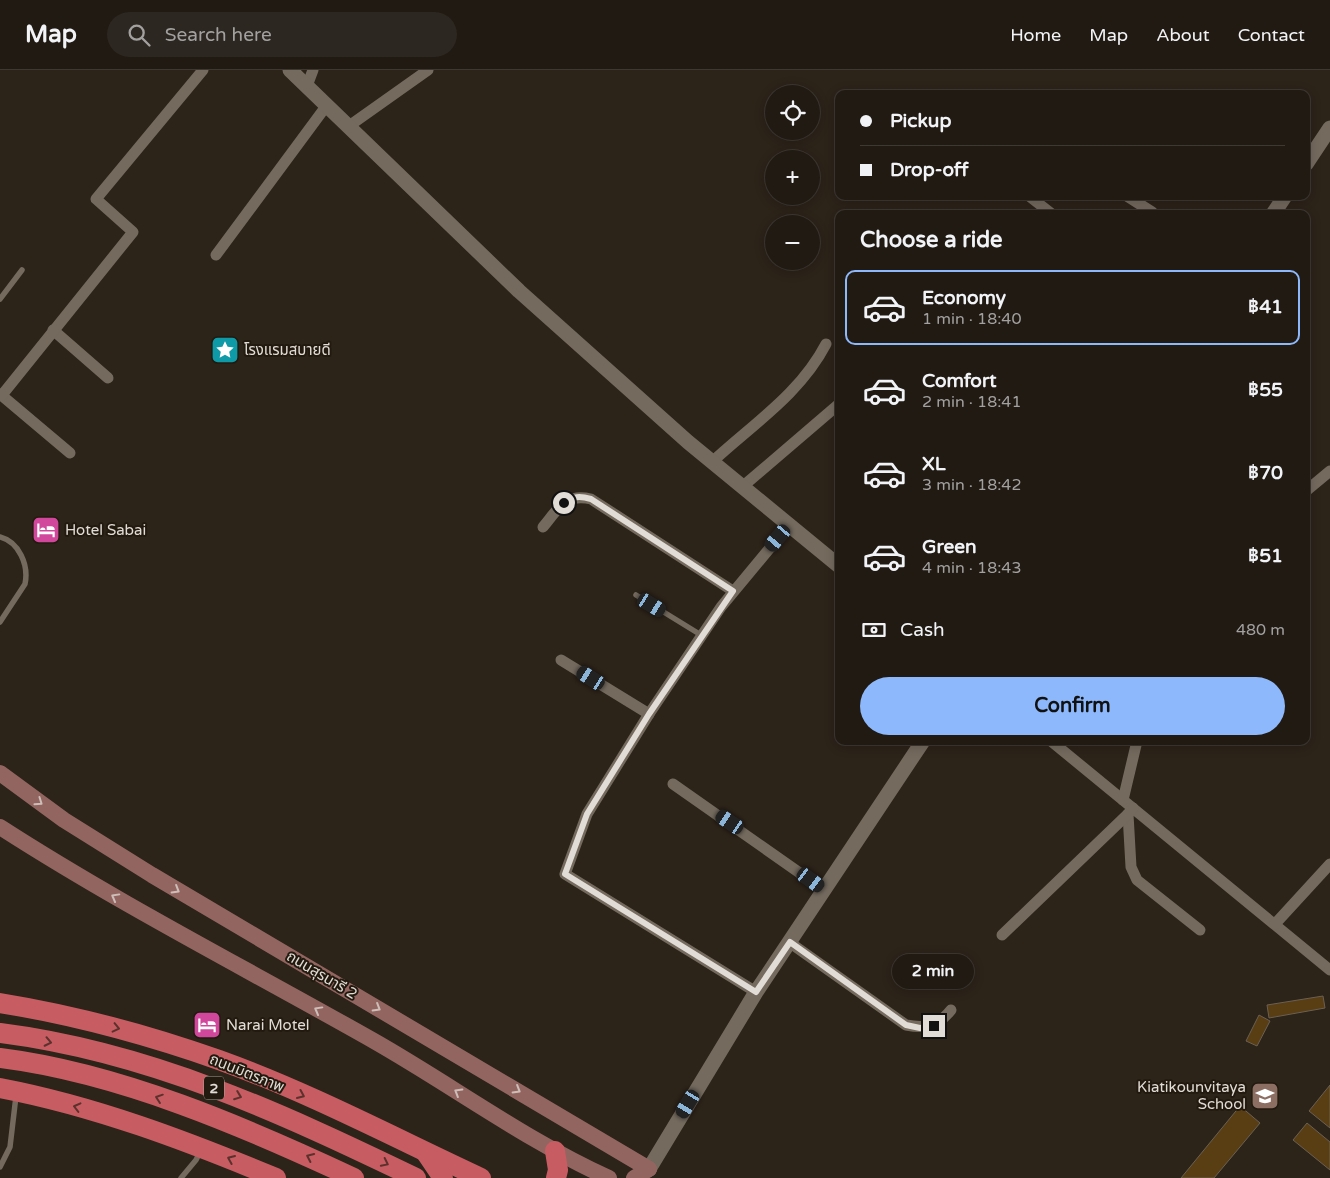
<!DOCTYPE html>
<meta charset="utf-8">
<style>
body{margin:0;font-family:"Varela Round","Noto Sans Thai",sans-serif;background:#2d2721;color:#f1f3f6;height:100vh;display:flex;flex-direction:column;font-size:19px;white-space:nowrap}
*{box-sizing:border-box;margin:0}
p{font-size:16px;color:#a2a1a0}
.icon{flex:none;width:28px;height:28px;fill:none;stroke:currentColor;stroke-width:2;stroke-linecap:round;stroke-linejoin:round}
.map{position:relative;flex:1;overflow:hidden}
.drawer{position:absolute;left:835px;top:140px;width:475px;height:535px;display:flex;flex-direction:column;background:#211a13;border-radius:10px;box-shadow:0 2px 12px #0003,0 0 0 1px #3e3833}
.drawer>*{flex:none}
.banner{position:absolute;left:835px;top:20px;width:475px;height:110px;border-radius:10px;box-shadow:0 2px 12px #0003,0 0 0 1px #3e3833;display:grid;align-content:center;height:110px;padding:0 25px;background:#211a13}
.tools{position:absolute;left:765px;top:15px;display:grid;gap:10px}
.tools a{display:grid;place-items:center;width:55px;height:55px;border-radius:50%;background:#211a13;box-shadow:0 2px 12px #0003,0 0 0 1px #3e3833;font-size:25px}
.end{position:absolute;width:22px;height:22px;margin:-11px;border:6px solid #e1dcd5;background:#111;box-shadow:0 0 0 2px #111}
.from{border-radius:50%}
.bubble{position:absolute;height:35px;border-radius:18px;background:#211a13;box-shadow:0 2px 12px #0003,0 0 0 1px #3e3833;font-size:16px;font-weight:700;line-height:35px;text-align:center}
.car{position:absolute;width:15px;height:30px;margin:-15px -8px;border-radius:6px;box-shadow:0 0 4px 1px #0007;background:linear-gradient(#222 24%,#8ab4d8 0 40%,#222 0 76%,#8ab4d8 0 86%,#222 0)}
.banner b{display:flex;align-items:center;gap:18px;height:48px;font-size:19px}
.banner b+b{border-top:1px solid #3e3833}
.banner i{width:12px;height:12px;background:#f1f3f6}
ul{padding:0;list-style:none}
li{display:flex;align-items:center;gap:15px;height:75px;margin:0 10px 8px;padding:0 15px;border:2px solid transparent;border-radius:10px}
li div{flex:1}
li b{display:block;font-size:19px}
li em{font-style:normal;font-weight:700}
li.current{border-color:#8db9fc}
li>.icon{width:45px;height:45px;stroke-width:1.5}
h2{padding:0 25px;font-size:22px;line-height:60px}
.pay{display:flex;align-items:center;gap:12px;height:55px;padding:0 25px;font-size:19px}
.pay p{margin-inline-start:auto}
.primary-button{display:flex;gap:10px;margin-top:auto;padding:10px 25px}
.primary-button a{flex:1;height:58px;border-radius:30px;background:#8db9fc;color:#111;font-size:20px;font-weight:700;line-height:58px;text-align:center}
header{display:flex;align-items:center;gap:30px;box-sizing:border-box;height:70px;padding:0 25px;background:#211a13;border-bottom:1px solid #3e3833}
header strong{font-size:24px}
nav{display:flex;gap:28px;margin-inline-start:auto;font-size:18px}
.search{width:350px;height:45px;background:#2d2721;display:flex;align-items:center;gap:12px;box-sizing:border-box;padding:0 18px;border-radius:28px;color:#a2a1a0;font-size:19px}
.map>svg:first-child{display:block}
</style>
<header>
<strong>Map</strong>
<div class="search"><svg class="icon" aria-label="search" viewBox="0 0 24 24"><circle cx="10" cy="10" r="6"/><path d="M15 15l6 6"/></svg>Search here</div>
<nav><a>Home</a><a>Map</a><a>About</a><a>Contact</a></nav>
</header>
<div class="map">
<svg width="1330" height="1108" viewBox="0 0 1330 1108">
<rect width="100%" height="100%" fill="#2c2319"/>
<g fill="#593d13" stroke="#6a6054">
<polygon points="1323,926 1325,938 1269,948 1267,935"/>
<polygon points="1259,945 1270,951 1257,976 1246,971"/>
<polygon points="1330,1015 1330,1058 1309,1041"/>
<polygon points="1240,1036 1260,1053 1214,1108 1181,1108"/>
<polygon points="1307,1053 1330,1072 1330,1100 1293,1070"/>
</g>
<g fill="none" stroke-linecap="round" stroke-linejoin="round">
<g stroke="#746a5e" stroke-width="5.5">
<polyline points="0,229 22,200"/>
<path d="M 0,467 C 19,472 29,495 25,514 L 0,552"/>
<polyline points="636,525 701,565"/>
<polyline points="0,1097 10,1077 16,1026"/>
<polyline points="181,1108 196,1090 200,1082"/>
</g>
<g stroke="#746a5e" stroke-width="11">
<polyline points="307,16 313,0"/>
<polyline points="349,56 428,0"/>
<polyline points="1029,126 1052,144"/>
<polyline points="1127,126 1152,142 1151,144"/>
<polyline points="216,185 327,35"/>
<polyline points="53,260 108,308"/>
<polyline points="0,324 70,383"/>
<polyline points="2,325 133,162 96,129 203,0"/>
<path d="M 712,392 C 753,354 800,324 826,274"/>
<polyline points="742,417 839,334"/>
<polyline points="1306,421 1330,401"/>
<path d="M 543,457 C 558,439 565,423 591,429 L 733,521"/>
<polyline points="561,590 649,644"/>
<polyline points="1051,671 1330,900"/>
<polyline points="673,714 824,820"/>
<polyline points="1123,730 1137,671"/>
<polyline points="1128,744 1131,797 1137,810 1200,860"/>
<polyline points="1275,854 1330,794"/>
<polyline points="1002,865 1128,744 1133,738"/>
<path d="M 789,872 L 906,955 C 927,959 938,956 951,940"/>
<polyline points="756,922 565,804 587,744 649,644 721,537 789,455"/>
</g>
<g stroke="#746a5e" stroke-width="15">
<polyline points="290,0 519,221 688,372 839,496"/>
<polyline points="1306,94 1330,58"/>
<polyline points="1273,144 1285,126"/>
<polyline points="649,1099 756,922 923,671"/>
</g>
<g stroke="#936560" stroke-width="16">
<polyline points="0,703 64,750 152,805 649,1099"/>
<path d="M 0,757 C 121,835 249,900 374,971 C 453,1016 527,1071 609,1108"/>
<polyline points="634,1108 649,1099"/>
</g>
<g stroke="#c75c62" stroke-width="20">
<path d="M 0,933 C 74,945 148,965 219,990 C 308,1022 395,1068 481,1108"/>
<path d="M 0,963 C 150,982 281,1043 416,1108"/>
<path d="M 0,988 C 120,1003 245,1057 354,1108"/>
<path d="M 0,1018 C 95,1036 187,1071 276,1108"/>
<polyline points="555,1081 558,1100 556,1108"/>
<polyline points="426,1083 443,1108"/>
</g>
</g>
<defs><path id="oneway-chevron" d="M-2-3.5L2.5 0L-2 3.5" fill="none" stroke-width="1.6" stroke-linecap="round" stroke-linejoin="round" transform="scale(1.25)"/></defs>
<g stroke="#cebeb8">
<use href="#oneway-chevron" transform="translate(39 732) rotate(35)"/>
<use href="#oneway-chevron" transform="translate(176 820) rotate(31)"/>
<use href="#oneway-chevron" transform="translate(115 827) rotate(-151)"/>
<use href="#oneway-chevron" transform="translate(377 938) rotate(31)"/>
<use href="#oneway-chevron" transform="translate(318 940) rotate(-151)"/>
<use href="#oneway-chevron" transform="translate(517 1020) rotate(31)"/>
<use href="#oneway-chevron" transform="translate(458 1022) rotate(-149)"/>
</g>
<g stroke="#5c312c">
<use href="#oneway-chevron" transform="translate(116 958) rotate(13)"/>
<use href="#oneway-chevron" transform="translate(48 972) rotate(12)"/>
<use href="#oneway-chevron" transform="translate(301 1025) rotate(24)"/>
<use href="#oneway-chevron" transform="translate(238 1026) rotate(21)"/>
<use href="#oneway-chevron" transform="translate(159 1028) rotate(-161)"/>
<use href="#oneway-chevron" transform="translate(77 1037) rotate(-166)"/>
<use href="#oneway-chevron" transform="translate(310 1087) rotate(-155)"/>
<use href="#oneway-chevron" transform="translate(231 1089) rotate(-157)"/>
<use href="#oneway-chevron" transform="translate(385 1093) rotate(26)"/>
</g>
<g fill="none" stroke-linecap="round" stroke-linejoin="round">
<path stroke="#e1dcd5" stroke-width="6" d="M 564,433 C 573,426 580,426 591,429 L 733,521 L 649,644 L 587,744 L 565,804 L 756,922 L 790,872 L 906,955 L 920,958 L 934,956"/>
</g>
<defs>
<symbol id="sight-square" viewBox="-11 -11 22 22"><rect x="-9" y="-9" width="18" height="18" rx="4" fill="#0f9aa8" stroke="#221a0f"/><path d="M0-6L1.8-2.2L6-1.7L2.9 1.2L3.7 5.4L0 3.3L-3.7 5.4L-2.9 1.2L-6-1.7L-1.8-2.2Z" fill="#fff"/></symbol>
<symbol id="hotel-square" viewBox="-11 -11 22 22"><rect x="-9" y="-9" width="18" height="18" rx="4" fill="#d1479c" stroke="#221a0f"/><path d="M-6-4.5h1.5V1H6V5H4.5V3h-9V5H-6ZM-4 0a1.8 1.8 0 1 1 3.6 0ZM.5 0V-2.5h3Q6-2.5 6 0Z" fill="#fff"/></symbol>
<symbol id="school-square" viewBox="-11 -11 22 22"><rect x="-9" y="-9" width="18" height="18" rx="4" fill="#8d6e63" stroke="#221a0f"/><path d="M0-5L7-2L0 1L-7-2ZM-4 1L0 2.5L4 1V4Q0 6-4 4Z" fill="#fff"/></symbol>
</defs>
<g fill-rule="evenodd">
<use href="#sight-square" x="209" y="264" width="32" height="32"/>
<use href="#hotel-square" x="30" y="444" width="32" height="32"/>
<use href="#hotel-square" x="191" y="939" width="32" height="32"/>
<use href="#school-square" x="1249" y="1010" width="32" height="32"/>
</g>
<g text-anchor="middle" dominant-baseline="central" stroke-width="4" stroke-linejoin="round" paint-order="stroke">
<rect fill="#221a0f" stroke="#a8a29a" stroke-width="1" x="204" y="1006.5" width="20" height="23" rx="4"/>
<g font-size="14" font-weight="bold" fill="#e1dcd5">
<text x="214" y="1018">2</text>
</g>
<g font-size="15" fill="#e1dcd5" stroke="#221a0f" text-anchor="start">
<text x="244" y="280">โรงแรมสบายดี</text>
<text x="65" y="460">Hotel Sabai</text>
<text x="226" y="955">Narai Motel</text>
<text x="1246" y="1017" text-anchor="end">Kiatikounvitaya<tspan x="1246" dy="17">School</tspan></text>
</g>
<g font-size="15" fill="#e1dcd5" stroke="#221a0f">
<text transform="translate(322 905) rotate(31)">ถนนสุรนารี 2</text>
<text transform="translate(247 1003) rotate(22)">ถนนมิตรภาพ</text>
</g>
</g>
</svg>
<div class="tools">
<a><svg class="icon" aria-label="locate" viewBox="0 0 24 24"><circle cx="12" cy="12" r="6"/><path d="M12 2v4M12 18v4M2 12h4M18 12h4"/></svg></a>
<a>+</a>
<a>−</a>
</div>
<i class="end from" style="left:564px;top:433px"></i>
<i class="end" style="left:934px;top:956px"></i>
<div class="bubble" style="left:892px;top:884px;width:82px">2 min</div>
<i class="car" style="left:778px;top:468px;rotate:220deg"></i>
<i class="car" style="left:652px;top:535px;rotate:121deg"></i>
<i class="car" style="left:591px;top:608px;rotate:302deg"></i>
<i class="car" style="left:730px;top:752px;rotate:304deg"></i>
<i class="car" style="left:811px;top:810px;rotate:126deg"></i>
<i class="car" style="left:688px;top:1034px;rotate:211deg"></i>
<div class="banner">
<b><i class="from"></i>Pickup</b>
<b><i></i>Drop-off</b>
</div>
<section class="drawer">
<h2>Choose a ride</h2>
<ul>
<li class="current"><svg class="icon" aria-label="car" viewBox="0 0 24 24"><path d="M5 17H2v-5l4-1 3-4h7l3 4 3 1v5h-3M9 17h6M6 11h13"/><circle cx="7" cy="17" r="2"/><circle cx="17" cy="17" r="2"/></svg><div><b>Economy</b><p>1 min · 18:40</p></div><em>฿41</em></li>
<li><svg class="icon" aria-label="car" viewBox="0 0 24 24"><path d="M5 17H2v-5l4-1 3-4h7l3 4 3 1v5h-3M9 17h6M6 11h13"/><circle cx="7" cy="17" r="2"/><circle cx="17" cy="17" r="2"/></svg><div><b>Comfort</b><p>2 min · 18:41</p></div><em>฿55</em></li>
<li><svg class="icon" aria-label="car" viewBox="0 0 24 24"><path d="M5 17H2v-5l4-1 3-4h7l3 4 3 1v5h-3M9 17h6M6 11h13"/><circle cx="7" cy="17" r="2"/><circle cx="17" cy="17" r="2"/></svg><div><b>XL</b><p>3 min · 18:42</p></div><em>฿70</em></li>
<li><svg class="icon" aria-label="car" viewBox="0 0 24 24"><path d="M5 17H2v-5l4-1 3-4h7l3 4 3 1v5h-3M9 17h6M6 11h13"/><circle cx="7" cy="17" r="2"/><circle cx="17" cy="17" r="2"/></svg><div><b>Green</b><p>4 min · 18:43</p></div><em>฿51</em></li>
</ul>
<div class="pay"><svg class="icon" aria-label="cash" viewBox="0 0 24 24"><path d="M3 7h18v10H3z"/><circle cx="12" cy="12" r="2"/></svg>Cash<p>480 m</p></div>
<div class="primary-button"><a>Confirm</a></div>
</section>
</div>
